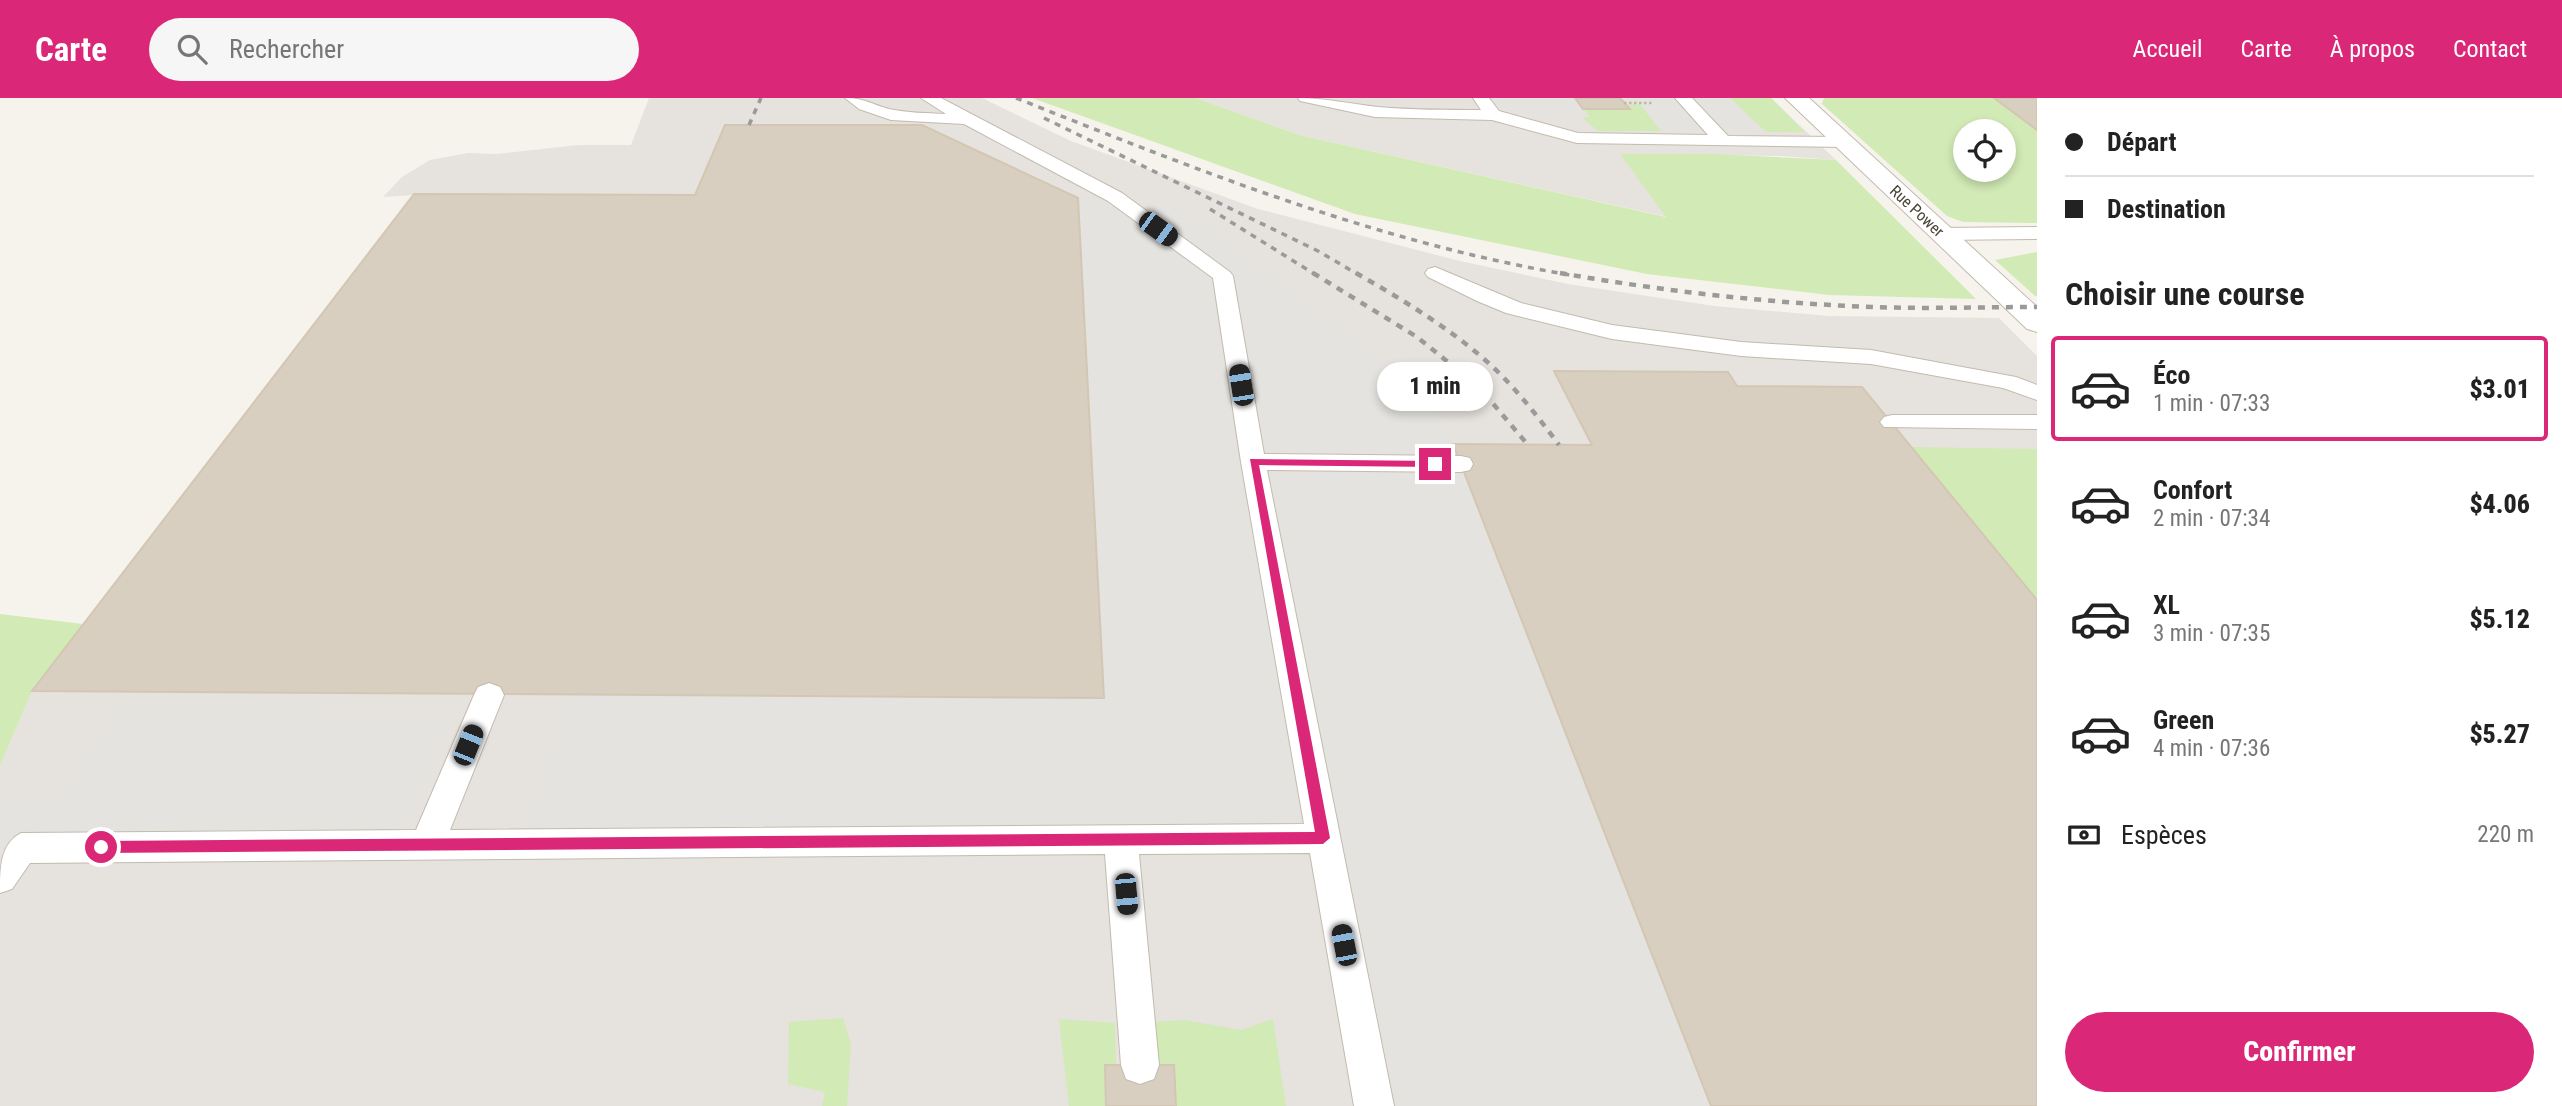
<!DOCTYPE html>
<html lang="fr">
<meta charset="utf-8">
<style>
body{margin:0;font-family:"Roboto Condensed",sans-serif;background:#f6f6f6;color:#222;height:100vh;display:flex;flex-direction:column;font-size:26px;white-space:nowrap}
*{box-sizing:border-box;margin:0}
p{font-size:23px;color:#767676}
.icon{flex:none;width:38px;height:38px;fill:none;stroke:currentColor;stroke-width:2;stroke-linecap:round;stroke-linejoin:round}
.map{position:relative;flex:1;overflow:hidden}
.panel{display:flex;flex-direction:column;background:#fff;width:525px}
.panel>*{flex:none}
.banner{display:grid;align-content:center;height:154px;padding:0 28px;background:#fff}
.tools{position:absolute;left:1953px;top:21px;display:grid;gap:14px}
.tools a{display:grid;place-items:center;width:63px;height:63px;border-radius:50%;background:#fff;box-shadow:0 4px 10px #0003;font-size:35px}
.end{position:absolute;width:32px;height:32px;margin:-16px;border:9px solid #db2777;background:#fff;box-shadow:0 0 0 4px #fff}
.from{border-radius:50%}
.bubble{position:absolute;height:49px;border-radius:24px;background:#fff;box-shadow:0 4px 10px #0003;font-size:23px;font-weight:800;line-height:49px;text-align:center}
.car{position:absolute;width:21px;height:42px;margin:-21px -10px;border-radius:9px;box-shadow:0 0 5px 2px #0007;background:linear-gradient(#222 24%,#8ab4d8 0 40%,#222 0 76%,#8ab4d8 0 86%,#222 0)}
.banner b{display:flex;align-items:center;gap:24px;height:66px;font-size:26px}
.banner b+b{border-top:2px solid #e0e0e0}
.banner i{width:18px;height:18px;background:#222}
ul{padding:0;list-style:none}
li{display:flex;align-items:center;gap:21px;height:105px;margin:0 14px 10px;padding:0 14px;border:4px solid transparent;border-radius:7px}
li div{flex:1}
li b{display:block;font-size:26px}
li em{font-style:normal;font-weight:800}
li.current{border-color:#db2777}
li>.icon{width:63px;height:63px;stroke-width:1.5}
h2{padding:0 28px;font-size:32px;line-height:84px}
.pay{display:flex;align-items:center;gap:18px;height:77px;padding:0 28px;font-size:26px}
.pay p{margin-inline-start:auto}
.button{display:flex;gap:14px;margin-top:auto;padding:14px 28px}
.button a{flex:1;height:80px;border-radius:42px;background:#db2777;color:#fff;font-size:28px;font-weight:800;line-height:80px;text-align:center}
header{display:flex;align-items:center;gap:42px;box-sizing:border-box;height:98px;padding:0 35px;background:#db2777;color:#fff}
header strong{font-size:33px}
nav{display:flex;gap:38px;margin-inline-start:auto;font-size:24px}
.search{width:490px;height:63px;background:#f6f6f6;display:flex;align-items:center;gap:18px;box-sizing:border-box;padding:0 24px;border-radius:38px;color:#767676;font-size:26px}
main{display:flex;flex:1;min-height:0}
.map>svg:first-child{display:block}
</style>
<header>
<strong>Carte</strong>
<div class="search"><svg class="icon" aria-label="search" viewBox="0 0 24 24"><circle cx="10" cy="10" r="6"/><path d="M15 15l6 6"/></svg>Rechercher</div>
<nav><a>Accueil</a><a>Carte</a><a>À propos</a><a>Contact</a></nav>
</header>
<main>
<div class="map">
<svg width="2037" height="1008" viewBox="0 0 2037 1008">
<rect width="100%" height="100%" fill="#f6f3ec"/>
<g fill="#e6e2dd">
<polygon points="649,0 982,0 1071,43 1258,111 1460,163 1568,186 1714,208 1829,218 1999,220 2037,258 2037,1008 0,1008 0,668 32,593 414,97 383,99 402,79 430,62 468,55 497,56 578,47 631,47"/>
<polygon points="1196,0 1771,0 1836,62 1781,58 1620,56 1668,119 1299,37"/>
</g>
<g fill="#d2eab5" fill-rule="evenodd">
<polygon points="1032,0 1196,0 1299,37 1666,119 1620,56 1713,56 1836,62 1976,201 1829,197 1647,176 1355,116"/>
<polygon points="1730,0 1771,0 1805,34 1766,34"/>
<path d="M 1824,0 L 1994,0 L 2037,32 L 2037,125 L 1963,124 L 1947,118 L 1822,6 ZM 1965,33 L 2004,33 L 2004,72 L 1965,72 Z"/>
<polygon points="1640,6 1661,33 1598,33 1582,19 1589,19 1583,11 1629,11 1626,7"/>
<polygon points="2037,154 2037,198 2035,198 1995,162"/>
<polygon points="1912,349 2037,351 2037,502"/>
<polygon points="0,516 83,526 32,593 0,668"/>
<polygon points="843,920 851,946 847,1008 822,1008 825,994 788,986 789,924"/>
<polygon points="1059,921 1115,925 1116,966 1105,967 1106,1008 1069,1008"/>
<polygon points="1273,921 1286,1008 1176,1008 1174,968 1158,968 1153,924 1184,922 1241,932"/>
</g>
<g fill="#e5e3e0">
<polygon points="1481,0 1575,0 1590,19 1493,17"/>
<polygon points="1635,0 1730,0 1761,32 1661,33"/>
<polygon points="1115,99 1171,103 1421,289 1453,346 1711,1008 1374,1008 1323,740 516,746 567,597 1104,600 1078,100"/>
<polygon points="115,609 458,612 396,747 21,750 0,780 0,700 56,699"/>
</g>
<g fill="#d8cfc1" stroke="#d3c7b4" stroke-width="2">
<polygon points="1575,0 1620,0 1630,11 1583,11"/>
<polygon points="1994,0 2037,0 2037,32"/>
<polygon points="725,27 922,27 1078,100 1104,600 32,593 414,96 695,97"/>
<polygon points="1554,273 1728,274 1737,288 1862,289 2037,502 2037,1008 1711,1008 1453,346 1592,347"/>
<polygon points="1105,967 1174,967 1176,1008 1106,1008"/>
</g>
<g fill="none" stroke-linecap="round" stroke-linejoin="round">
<defs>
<g id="lane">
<path d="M 845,0 C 864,0 871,6 889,11 C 907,15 927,15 946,16 L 921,0 L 941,0 L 1122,95 L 1230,174 L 1233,178 L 1264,356 L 1461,358 L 1470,360 L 1473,366 L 1470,372 L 1461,374 L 1267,372 L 1394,1008 L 1354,1008 L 1310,755 L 1139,756 L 1159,967 L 1154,981 L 1140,986 L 1126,981 L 1121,967 L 1105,756 L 30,765 L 12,791 L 0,795 C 0,770 0,746 21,735 L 416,732 L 474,597 L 478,589 L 489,585 L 500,589 L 504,597 L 450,732 L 1304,726 L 1241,364 L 1213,180 L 1108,103 L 964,26 L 891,22 L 859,11 Z"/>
<path d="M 1298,0 C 1325,0 1351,6 1378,9 C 1412,12 1447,12 1481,12 L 1473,0 L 1489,0 L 1499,13 L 1578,35 L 1708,37 L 1675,0 L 1692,0 L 1728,38 L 1844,39 L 1853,44 L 1844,49 L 1577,45 L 1492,22 L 1375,19 L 1300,3 Z"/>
<polygon points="2037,129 2037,141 1941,142 1931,136 1941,130"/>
<polygon points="1435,169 1521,205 1612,227 1741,244 1871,252 2016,279 2037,287 2037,302 2003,290 1871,266 1741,258 1612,241 1506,215 1477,203 1428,179 1425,175 1428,171"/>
<polygon points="1892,317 2037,317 2037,331 1884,329 1880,324 1884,319"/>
</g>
<polygon id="street" points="1785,0 1809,0 2037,209 2037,234 2027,231"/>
</defs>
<use href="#lane" stroke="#c2bbae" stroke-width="2"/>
<use href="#street" stroke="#c2bbae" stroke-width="2"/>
<polyline stroke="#c4b79f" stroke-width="2.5" stroke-dasharray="2.5 2.5" stroke-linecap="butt" points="1624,5 1652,5"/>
<use href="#lane" fill="#fff" fill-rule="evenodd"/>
<use href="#street" fill="#fff" fill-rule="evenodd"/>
<g stroke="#9a9a9a" stroke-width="3.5" stroke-dasharray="6 6" stroke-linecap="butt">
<path d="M 1016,0 C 1197,72 1376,144 1570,177"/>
<polyline points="1044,20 1318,153 1359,177"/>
<polyline points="749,27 761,0"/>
<polyline points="1210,111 1316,177"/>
</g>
<g stroke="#9a9a9a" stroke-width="4.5" stroke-dasharray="7 7" stroke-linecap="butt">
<polyline points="1313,175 1417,239 1479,289 1528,347"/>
<path d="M 1356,175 C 1403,202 1453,232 1493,269 C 1518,293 1539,320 1559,347"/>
<path d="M 1560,175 C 1663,193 1767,205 1872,209 C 1927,211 1982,209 2037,209"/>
</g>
</g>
<polygon fill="#db2777" points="1250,361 1435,363 1440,366 1435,369 1259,367 1330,740 1323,746 101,755 94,749 101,743 1315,734"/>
<g text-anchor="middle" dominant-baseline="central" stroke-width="6" stroke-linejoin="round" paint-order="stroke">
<g font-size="16" fill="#4b4439" stroke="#fff">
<text transform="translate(1917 113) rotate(43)">Rue Power</text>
</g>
</g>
</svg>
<div class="tools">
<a><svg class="icon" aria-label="locate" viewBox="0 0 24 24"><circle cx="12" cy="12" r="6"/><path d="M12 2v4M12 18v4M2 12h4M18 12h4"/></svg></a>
</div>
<i class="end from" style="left:101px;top:749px"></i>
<i class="end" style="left:1435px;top:366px"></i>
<div class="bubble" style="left:1377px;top:264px;width:116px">1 min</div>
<i class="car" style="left:1158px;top:131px;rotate:126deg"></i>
<i class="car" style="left:1241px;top:287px;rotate:351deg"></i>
<i class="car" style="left:468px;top:647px;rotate:22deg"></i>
<i class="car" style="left:1126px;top:796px;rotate:175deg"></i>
<i class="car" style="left:1344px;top:847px;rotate:349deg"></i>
</div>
<section class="panel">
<div class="banner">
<b><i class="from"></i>Départ</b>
<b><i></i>Destination</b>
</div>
<h2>Choisir une course</h2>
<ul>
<li class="current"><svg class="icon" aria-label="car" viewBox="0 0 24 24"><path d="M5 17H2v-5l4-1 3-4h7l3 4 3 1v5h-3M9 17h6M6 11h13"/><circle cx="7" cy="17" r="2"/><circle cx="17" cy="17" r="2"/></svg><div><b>Éco</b><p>1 min · 07:33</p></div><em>$3.01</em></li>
<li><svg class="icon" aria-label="car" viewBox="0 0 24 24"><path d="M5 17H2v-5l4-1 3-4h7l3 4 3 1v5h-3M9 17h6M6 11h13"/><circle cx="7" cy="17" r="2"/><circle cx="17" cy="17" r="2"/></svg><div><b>Confort</b><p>2 min · 07:34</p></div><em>$4.06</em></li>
<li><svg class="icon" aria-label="car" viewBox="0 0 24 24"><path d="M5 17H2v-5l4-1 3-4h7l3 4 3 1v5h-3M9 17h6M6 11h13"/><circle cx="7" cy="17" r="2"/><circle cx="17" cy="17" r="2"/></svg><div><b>XL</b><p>3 min · 07:35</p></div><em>$5.12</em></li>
<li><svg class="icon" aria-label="car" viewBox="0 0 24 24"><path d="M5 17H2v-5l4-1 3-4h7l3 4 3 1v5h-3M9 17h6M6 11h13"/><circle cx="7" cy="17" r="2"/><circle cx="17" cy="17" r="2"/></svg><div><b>Green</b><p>4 min · 07:36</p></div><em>$5.27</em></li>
</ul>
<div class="pay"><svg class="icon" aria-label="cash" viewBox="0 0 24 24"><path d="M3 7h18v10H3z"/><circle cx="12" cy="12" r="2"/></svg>Espèces<p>220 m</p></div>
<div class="button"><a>Confirmer</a></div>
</section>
</main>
